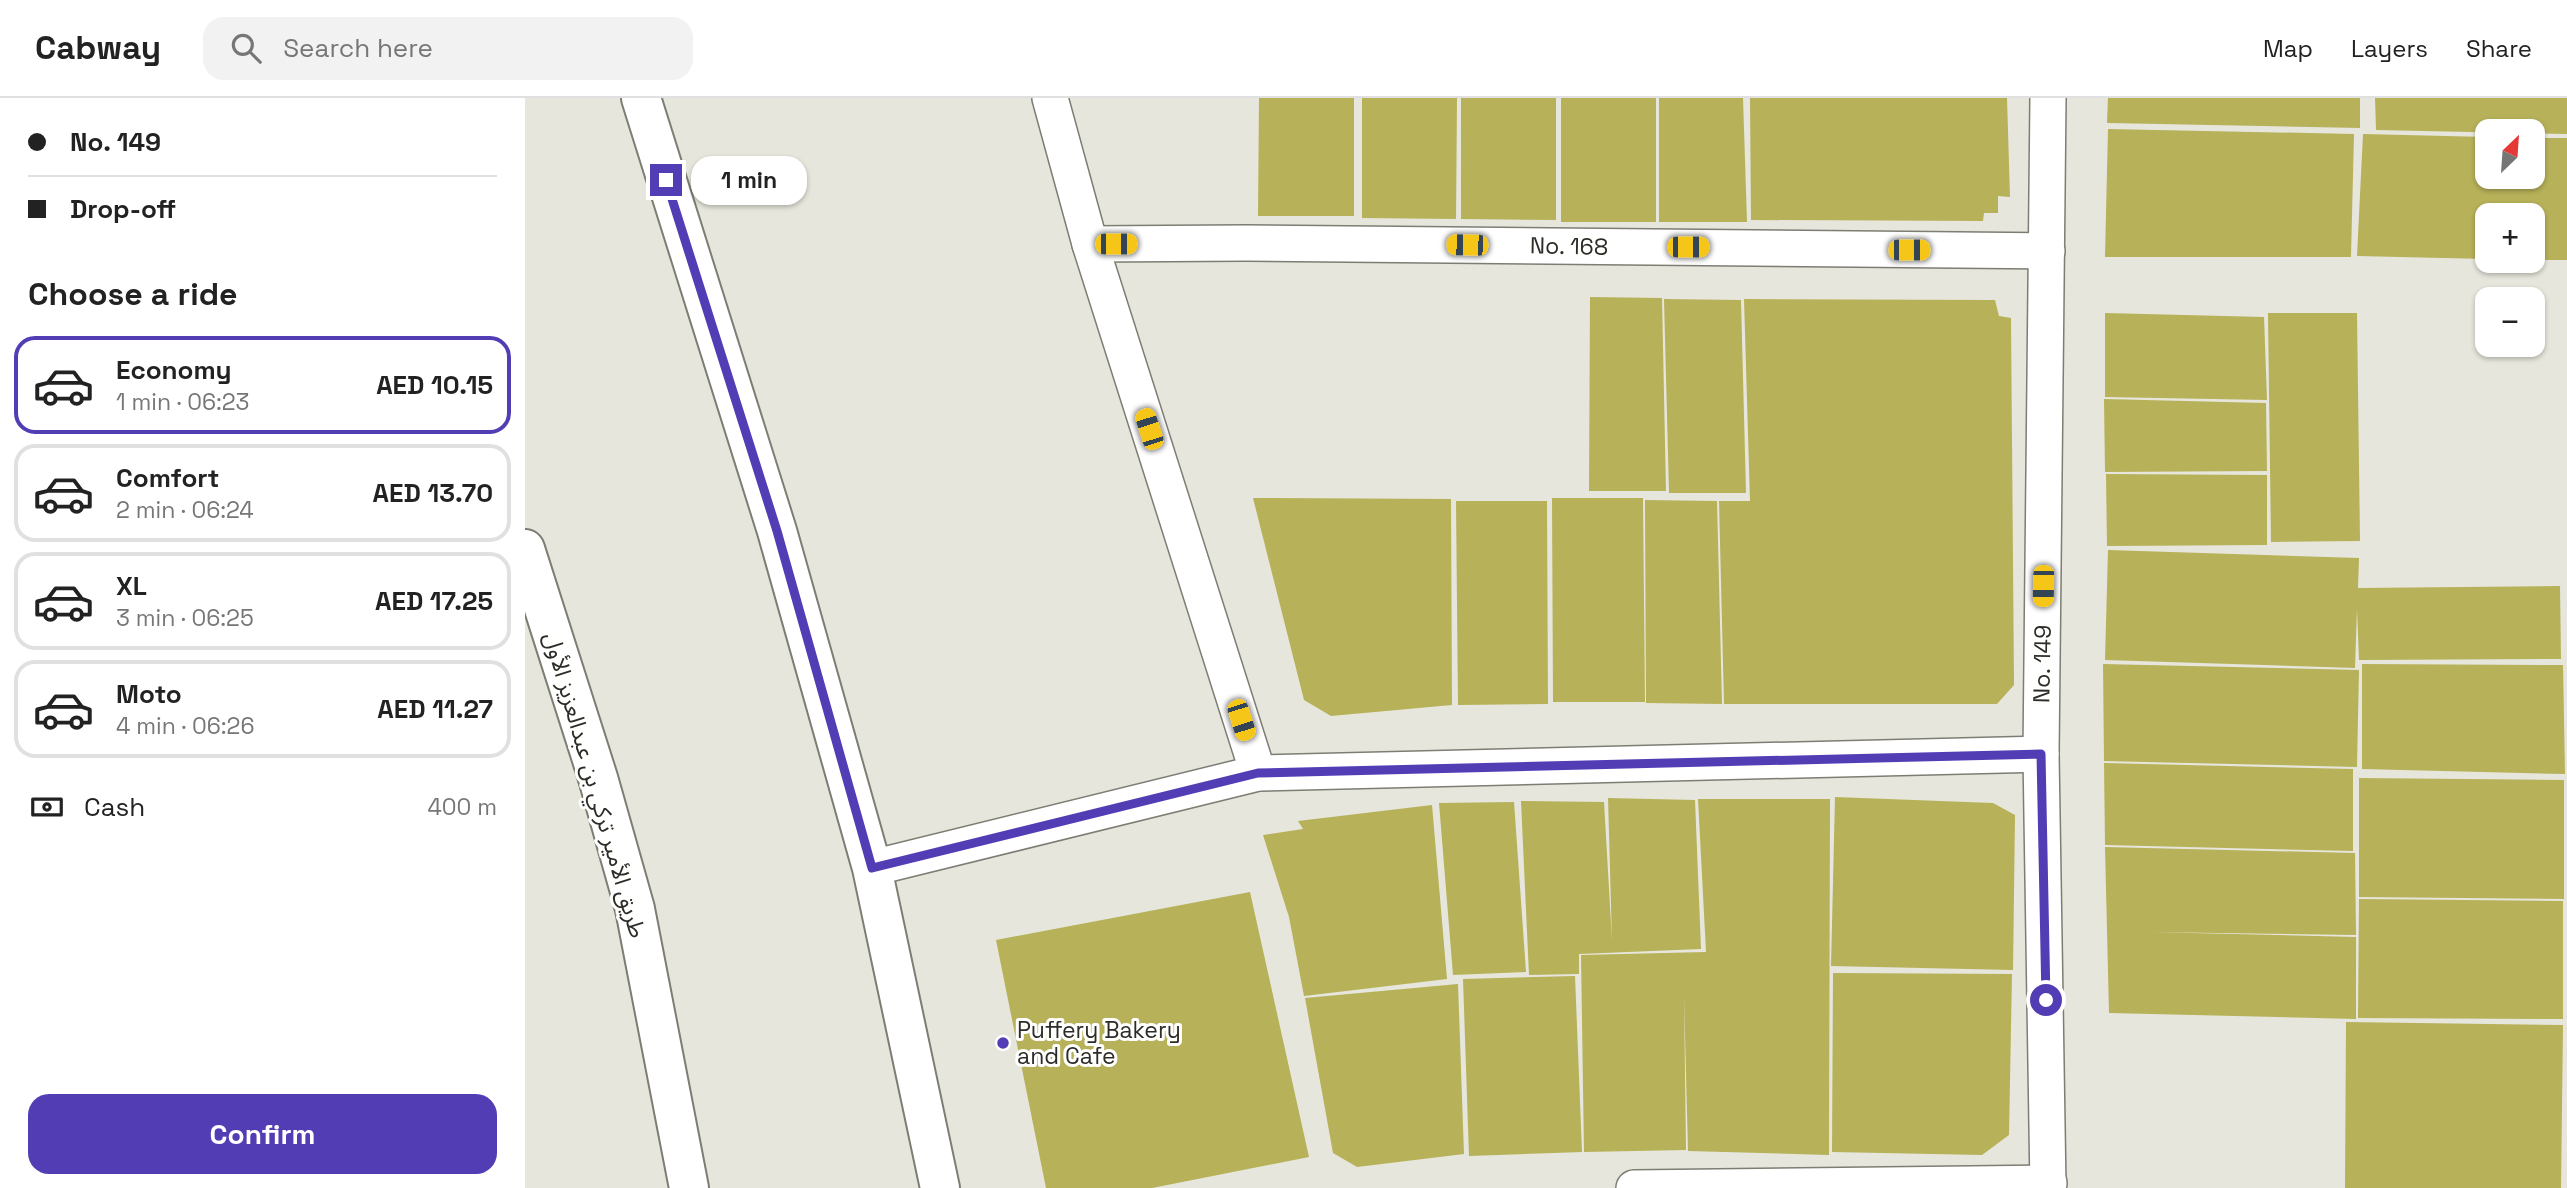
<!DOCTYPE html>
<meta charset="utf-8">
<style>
body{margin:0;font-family:"Space Grotesk","Noto Sans Arabic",sans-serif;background:#f2f2f2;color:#222;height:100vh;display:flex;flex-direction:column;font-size:26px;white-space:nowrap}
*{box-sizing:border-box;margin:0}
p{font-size:23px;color:#767676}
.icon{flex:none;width:38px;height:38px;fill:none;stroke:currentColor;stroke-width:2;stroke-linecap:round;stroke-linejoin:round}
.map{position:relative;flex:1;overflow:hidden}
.drawer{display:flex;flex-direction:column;background:#fff;width:525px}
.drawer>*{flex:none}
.guide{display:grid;align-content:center;height:154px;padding:0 28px;background:#fff}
.needle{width:46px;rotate:25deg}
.tools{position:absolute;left:1950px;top:21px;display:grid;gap:14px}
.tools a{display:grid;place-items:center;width:70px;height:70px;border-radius:14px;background:#fff;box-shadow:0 2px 5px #0004;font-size:35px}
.end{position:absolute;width:32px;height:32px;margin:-16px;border:9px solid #533db5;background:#fff;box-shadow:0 0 0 4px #fff}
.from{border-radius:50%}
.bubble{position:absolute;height:49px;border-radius:21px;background:#fff;box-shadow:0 2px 5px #0004;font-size:23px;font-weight:700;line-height:49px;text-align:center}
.car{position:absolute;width:21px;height:42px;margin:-21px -10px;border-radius:9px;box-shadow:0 0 5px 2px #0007;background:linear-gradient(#f5c518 24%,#345 0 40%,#f5c518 0 76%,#345 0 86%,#f5c518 0)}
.guide b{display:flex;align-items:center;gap:24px;height:66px;font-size:26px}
.guide b+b{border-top:2px solid #e0e0e0}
.guide i{width:18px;height:18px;background:#222}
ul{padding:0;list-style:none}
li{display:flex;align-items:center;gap:21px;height:98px;margin:0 14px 10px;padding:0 14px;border:4px solid #e0e0e0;border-radius:21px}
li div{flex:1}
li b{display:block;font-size:26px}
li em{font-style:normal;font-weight:700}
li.active{border-color:#533db5}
li>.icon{width:63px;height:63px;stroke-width:1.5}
h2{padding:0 28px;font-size:32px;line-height:84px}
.pay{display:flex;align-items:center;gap:18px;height:77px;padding:0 28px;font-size:26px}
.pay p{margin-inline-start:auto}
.cta{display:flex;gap:14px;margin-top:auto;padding:14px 28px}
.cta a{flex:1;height:80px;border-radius:21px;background:#533db5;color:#fff;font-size:28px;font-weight:700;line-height:80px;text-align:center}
header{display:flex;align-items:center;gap:42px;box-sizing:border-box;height:98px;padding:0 35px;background:#fff;border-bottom:2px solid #e0e0e0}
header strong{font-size:33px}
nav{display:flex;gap:38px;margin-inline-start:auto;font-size:24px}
.search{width:490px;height:63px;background:#f2f2f2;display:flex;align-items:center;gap:18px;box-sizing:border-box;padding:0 24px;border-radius:21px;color:#767676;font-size:26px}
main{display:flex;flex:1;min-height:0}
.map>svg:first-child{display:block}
</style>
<header>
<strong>Cabway</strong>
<div class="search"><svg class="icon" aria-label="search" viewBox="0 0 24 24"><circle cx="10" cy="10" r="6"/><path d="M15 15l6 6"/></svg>Search here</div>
<nav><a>Map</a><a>Layers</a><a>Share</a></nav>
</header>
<main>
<section class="drawer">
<div class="guide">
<b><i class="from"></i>No. 149</b>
<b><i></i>Drop-off</b>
</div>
<h2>Choose a ride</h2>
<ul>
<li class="active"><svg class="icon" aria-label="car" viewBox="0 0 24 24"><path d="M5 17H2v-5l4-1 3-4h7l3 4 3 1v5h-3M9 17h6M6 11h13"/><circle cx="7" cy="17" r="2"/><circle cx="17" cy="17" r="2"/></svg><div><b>Economy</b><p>1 min · 06:23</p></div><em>AED 10.15</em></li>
<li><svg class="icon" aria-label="car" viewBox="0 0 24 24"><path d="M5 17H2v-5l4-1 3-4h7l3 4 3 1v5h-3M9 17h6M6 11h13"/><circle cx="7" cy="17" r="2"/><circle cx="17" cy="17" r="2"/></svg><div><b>Comfort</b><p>2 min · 06:24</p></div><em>AED 13.70</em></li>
<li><svg class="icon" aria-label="car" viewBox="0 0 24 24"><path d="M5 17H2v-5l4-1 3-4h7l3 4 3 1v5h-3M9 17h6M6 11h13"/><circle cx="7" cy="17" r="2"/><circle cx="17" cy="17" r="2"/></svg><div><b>XL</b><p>3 min · 06:25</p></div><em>AED 17.25</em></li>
<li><svg class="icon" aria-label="car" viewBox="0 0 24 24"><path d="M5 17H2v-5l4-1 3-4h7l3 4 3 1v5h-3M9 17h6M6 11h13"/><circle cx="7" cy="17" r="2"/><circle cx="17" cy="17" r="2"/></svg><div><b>Moto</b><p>4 min · 06:26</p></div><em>AED 11.27</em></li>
</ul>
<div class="pay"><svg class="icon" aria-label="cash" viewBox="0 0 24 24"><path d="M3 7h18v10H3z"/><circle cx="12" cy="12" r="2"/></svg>Cash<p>400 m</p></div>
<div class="cta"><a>Confirm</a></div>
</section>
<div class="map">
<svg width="2042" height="1090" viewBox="0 0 2042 1090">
<rect width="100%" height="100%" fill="#e6e6dc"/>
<g fill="#b7b159">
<polygon points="734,0 829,0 829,118 733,118"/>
<polygon points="837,0 932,0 931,121 837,120"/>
<polygon points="936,0 1031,0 1031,122 936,121"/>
<rect x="1036" y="0" width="95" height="124"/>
<polygon points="1134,0 1218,0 1222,124 1134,124"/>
<polygon points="1225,0 1482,0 1485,99 1473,98 1473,115 1459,115 1458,123 1226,122"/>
<polygon points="1583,0 1835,0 1835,30 1582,25"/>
<polygon points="1850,0 2042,0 2042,36 1851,32"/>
<polygon points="1583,31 1829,36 1826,159 1580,159"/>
<polygon points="1838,36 1962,39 1962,79 2007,79 2007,40 2042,40 2042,162 2007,162 2007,117 1962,117 1962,161 1832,158"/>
<polygon points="1065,199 1137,200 1141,393 1064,393"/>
<polygon points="1139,201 1216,202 1221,395 1144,395"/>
<polygon points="1219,201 1470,202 1474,218 1486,220 1489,587 1472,606 1199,606 1194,403 1225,403"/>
<polygon points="1580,215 1739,219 1742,302 1580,299"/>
<polygon points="1743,215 1832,215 1835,443 1746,444"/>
<polygon points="1579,301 1741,305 1742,373 1580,374"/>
<polygon points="1581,376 1742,377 1742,447 1582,448"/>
<polygon points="728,400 926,401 927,607 806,618 779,602"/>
<polygon points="1027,400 1118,400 1120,604 1028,604"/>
<polygon points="1120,402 1192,403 1197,606 1121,605"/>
<polygon points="931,403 1022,403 1023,606 933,607"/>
<polygon points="1583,452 1834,460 1833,490 2035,488 2036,561 1834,562 1832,511 1830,570 1580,562"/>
<polygon points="1578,566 1834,572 1832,669 1579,663"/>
<polygon points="1837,566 2038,567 2040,676 1837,671"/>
<polygon points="1579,665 1828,671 1828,753 1580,747"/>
<polygon points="1834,680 2039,682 2039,801 1834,799"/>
<polygon points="1310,699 1468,705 1490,717 1488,872 1306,868"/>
<polygon points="1083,700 1170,702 1176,851 1054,856 1054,876 1004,877 996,703 1079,704 1087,843"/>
<polygon points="1173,701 1305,701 1304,1057 1163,1053 1159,897 1161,1052 1059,1054 1056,857 1181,854"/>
<polygon points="989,704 1001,874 928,877 914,705"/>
<polygon points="907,707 922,881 779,898 764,819 738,737 778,731 773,723"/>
<polygon points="1580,749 1830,755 1831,837 1624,834 1831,839 1831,921 1584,915"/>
<polygon points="725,794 784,1059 627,1090 521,1090 471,842"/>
<polygon points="1834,801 2038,803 2038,921 1833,920"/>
<polygon points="1308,875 1487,876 1484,1037 1457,1057 1307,1054"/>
<polygon points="1050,878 1057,1054 944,1058 938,881"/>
<polygon points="933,886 939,1056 832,1069 808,1055 780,900"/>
<polygon points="1821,924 2038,927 2036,1090 1820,1090"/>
</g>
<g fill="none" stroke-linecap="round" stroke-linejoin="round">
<defs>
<g id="minor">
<polyline points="525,0 565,146 733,675"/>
<polyline points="1523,0 1516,656 1523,1090"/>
<polyline points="565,146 721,145 1522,153"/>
<polyline points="347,770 733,675 1516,656"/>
<polyline points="1109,1090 1524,1085"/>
</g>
<g id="major">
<polyline points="116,0 252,433 347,770 415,1090"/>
<polyline points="0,451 73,680 110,811 164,1090"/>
</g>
</defs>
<use href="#minor" stroke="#7d7d74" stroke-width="38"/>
<use href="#major" stroke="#7d7d74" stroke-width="42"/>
<use href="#minor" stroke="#fff" stroke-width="35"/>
<use href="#major" stroke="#fff" stroke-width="38"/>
</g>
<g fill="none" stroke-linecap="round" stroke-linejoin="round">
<polyline stroke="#533db5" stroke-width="9" points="141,82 252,433 347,770 733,675 1516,656 1521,902"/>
</g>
<circle fill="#533db5" stroke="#fffffe" stroke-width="2.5" cx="478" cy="945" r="7"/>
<g text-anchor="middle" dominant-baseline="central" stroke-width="6" stroke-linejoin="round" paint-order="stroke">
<g font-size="23" fill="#2d2c29" stroke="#fffffe">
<text transform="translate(1044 148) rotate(1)">No. 168</text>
<text transform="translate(1517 566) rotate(-89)">No. 149</text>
<text transform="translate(70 687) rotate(74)">طريق الأمير تركي بن عبدالعزيز الأول</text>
</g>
<g font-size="23" fill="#2d2c29" stroke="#fffffe" text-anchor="start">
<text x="492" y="932">Puffery Bakery<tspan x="492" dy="26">and Cafe</tspan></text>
</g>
</g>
</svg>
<div class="tools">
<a><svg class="needle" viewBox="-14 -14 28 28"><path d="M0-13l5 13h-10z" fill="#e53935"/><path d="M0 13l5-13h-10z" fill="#767676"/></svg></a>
<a>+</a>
<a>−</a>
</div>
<i class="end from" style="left:1521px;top:902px"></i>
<i class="end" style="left:141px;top:82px"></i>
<div class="bubble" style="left:166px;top:58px;width:116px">1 min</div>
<i class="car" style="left:591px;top:146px;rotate:90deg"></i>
<i class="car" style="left:942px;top:147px;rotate:271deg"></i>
<i class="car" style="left:1163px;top:149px;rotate:90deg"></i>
<i class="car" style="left:1384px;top:152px;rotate:90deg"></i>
<i class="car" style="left:624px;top:331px;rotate:342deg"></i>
<i class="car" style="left:1518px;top:488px;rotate:181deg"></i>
<i class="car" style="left:716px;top:622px;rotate:162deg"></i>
</div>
</main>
